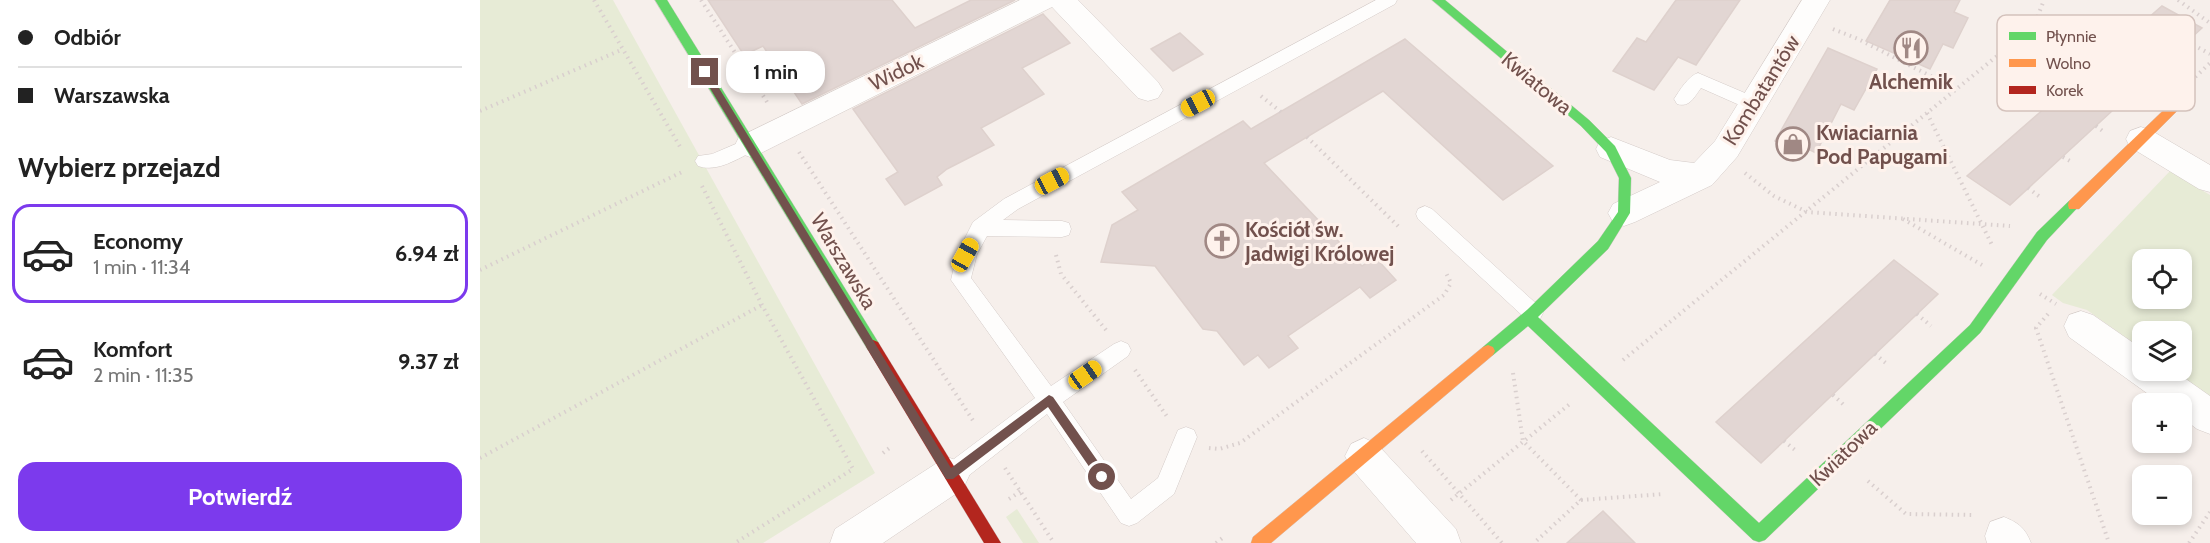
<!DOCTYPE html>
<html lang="pl">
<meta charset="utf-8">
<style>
body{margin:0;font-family:Cabin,sans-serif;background:#f2f2f2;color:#222;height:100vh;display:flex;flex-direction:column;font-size:22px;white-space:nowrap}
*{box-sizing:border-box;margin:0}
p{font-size:20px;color:#767676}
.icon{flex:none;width:33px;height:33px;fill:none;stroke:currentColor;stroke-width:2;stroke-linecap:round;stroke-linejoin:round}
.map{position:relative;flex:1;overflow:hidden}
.drawer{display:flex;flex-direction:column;background:#fff;width:480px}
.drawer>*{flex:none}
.top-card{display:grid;align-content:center;height:132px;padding:0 18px;background:#fff}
.fabs{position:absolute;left:1652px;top:249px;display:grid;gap:12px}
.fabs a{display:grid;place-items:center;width:60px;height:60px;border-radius:12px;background:#fff;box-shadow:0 3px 9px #0003;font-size:30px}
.end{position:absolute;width:27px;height:27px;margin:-14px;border:8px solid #72514d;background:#fff;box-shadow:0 0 0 3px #fff}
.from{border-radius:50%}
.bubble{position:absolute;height:42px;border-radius:18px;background:#fff;box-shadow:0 3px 9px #0003;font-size:20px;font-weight:800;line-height:42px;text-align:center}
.car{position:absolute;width:18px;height:36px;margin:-18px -9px;border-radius:8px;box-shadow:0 0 4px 2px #0007;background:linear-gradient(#f5c518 24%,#345 0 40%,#f5c518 0 76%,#345 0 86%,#f5c518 0)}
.top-card b{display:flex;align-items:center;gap:21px;height:57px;font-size:22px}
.top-card b+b{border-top:2px solid #e0e0e0}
.top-card i{width:15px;height:15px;background:#222}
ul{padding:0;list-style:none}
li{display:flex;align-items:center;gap:18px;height:99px;margin:0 12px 9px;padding:0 6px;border:3px solid transparent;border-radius:18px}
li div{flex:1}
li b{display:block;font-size:22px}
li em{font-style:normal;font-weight:800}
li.on{border-color:#7c3aed}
li>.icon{width:54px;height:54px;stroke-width:1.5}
h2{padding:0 18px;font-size:27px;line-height:72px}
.primary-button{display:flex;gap:12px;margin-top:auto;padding:12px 18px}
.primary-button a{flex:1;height:69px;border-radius:18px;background:#7c3aed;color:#fff;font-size:24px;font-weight:800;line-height:69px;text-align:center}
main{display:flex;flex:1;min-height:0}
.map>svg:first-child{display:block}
</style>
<main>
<section class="drawer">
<div class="top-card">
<b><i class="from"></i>Odbiór</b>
<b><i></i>Warszawska</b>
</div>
<h2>Wybierz przejazd</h2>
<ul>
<li class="on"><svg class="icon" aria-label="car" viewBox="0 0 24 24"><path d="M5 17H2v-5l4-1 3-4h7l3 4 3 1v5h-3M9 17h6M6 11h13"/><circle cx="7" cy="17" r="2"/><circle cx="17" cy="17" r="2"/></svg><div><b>Economy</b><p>1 min · 11:34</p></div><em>6.94 zł</em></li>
<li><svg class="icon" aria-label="car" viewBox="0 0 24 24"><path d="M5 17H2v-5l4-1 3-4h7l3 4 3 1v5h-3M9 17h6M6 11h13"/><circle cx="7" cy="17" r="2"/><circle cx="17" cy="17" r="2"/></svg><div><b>Komfort</b><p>2 min · 11:35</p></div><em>9.37 zł</em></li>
</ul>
<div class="primary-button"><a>Potwierdź</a></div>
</section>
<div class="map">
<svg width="1730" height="543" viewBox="0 0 1730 543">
<rect width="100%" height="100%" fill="#f6efeb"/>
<g fill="#e7ebd6" fill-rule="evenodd">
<polygon points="0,0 133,0 395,473 283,543 0,543"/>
<path d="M 1690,171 L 1730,195 L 1730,397 L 1693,371 L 1701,370 L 1701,332 L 1662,332 L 1662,349 L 1607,310 L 1583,303 L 1572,295 ZM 1662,260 L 1701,260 L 1701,298 L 1662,298 Z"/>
<polygon points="537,509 559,543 543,543 526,517"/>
</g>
<g fill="#e2d6d3" stroke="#ded1cd" stroke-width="1.5">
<polygon points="228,0 412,0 435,28 491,0 535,0 322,104 283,46 264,55"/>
<polygon points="1196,0 1260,0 1216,65 1198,57 1174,90 1133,71 1157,38 1166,42"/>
<polygon points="1410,0 1480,0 1474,12 1488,18 1473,48 1463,44 1450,69 1386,41"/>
<polygon points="1682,6 1722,28 1530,205 1487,176"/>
<polygon points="563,14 590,43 542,68 564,94 501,128 514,145 467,169 457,177 462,185 425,205 406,179 418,172 373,109"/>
<polygon points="700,33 723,54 693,71 671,49"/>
<polygon points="925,39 1073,166 1023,200 903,91 784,163 882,266 895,257 916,280 890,298 880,287 808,336 818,348 789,368 778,355 764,365 737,331 723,329 675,266 621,262 632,225 658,210 642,192 763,121 771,129"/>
<polygon points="1348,48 1397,69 1374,110 1361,104 1336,153 1324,147 1321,153 1295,141"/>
<polygon points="1414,260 1458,294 1281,463 1236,422"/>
<polygon points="1123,511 1155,543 1087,543"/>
</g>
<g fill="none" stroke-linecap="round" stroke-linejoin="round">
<defs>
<g id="lane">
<polygon points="896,0 917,0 915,4 538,209 523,220 582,221 589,223 591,229 589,235 582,237 507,236 497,254 491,278 571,386 634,344 641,341 648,344 651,350 648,356 583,402 651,499 678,478 698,430 706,427 714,430 717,437 694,494 657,523 649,526 641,523 567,414 478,484 470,487 462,484 459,476 462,468 555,398 471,280 477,254 493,222 524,199"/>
<path d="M 1218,73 L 1279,99 L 1282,104 L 1279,109 L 1273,111 L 1221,88 C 1214,97 1210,108 1197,104 L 1194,99 C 1200,90 1208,76 1218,73 Z"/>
<path d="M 270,138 L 276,140 L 279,145 L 276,150 C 258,158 238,173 218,166 L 215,161 L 218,156 L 232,154 Z"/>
<polygon points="945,206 952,209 1060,307 1063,313 1060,319 1053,322 1046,319 938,219 936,214 938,209"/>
</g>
<g id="street">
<polygon points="540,0 598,0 678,82 683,90 678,98 668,101 658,98 572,7 281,153 270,157 259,153 255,145 259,137"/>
<polygon points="1322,0 1350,0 1257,157 1232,185 1155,222 1144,226 1133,222 1128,213 1133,204 1180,182 1120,157 1116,149 1120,141 1131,137 1190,160 1214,163 1235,141"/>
<polygon points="1661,127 1672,131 1730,165 1730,192 1719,189 1650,147 1646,139 1650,131"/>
<polygon points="1601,311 1613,315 1662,349 1662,370 1693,370 1730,396 1730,434 1717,429 1701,417 1701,404 1682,404 1589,337 1584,326 1589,315"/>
<polygon points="884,438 897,444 976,529 981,543 936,543 871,468 865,456 871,444"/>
<polygon points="470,458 483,463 489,476 483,489 403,543 350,543 355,529 457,463"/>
<path d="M 1524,517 C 1539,523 1545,528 1551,543 L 1507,543 L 1505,536 L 1510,522 Z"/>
</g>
<g id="fast">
<polygon points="175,0 187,0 398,342 400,346 398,350 393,352 388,350"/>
<polygon points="952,0 965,0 1109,120 1135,146 1151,178 1150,213 1128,249 1058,317 1279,523 1490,325 1557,232 1589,201 1594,200 1600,205 1567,240 1500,333 1285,540 1279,542 1273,540 1048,326 1013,355 1008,357 1003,355 1001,351 1003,347 1048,309 1118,241 1138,212 1139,178 1126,152 1101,126"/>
</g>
<g id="slow">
<polygon points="1696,100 1700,102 1702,105 1700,108 1599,209 1589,209 1588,205 1589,201 1692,102"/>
<polygon points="1008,345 1013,347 1015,351 1013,355 791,543 771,543 773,537 1003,347"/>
</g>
<polygon id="jam" points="393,340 398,342 521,543 504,543 388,350 386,346 388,342"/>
</defs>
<use href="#lane" stroke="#d4cbc8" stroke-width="1"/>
<use href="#street" stroke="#d4cbc8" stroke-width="1"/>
<use href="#fast" stroke="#d5cac8" stroke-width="1"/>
<use href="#slow" stroke="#d5cac8" stroke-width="1"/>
<use href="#jam" stroke="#d5cac8" stroke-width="1"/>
<g stroke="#d9cfce" stroke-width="4" stroke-dasharray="1.5 4.5" stroke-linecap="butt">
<polyline points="114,0 202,150"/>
<polyline points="221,0 289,105"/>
<polyline points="1698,0 1730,23"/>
<polyline points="1353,29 1378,39 1476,89"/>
<polyline points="1708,42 1730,54"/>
<polyline points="1680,68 1695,77"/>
<polyline points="1711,81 1730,63"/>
<polyline points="781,96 801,112"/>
<polyline points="1648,97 1655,102"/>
<polyline points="0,111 141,50"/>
<polyline points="1447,113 1513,247"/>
<polyline points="1616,126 1624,132"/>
<polyline points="827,137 921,229"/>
<polyline points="319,152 494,422"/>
<polyline points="1583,157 1592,162"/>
<polyline points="1265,173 1294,196 1327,212 1530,226"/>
<polyline points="222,186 282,305 373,469 255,543"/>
<polyline points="1548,188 1560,197"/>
<polyline points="1423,219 1502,265"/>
<polyline points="576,255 581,274 626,330"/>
<polyline points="0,270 202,172"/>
<polyline points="1560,294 1576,304"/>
<polyline points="1437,314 1451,326"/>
<polyline points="1568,314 1556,328 1629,543"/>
<polyline points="1395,354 1407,364"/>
<polyline points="1143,360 1554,26 1564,0"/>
<polyline points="655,370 688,418"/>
<polyline points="1033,373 1043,441 1101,500 1054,543"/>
<polyline points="1353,395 1365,406"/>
<polyline points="1304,441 1315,450"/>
<polyline points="729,448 739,449 760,443 964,295 971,283 965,271"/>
<polyline points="942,451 1022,543"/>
<polyline points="403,453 412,446"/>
<polyline points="0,458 282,305"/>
<polyline points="525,468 574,543"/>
<polyline points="1388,481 1426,514 1494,515"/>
<polyline points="529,499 541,491"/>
<polyline points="971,500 1091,403"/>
<polyline points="1101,500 1184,494"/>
<polyline points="736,543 745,536"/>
<polyline points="1709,543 1730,512"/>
</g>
<use href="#lane" fill="#fefdfc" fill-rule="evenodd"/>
<use href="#street" fill="#fefdfc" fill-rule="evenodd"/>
<use href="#fast" fill="#63d668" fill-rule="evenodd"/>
<use href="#slow" fill="#ff974d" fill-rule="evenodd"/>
<use href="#jam" fill="#b3261e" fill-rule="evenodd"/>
</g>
<polygon fill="#72514d" points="225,69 228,70 471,468 569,395 573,397 626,473 626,481 619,481 568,407 473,479 466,479 222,75 221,72"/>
<defs>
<symbol id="restaurant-ring" viewBox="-11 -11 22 22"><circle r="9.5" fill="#fef2ec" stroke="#a08884" stroke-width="1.5"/><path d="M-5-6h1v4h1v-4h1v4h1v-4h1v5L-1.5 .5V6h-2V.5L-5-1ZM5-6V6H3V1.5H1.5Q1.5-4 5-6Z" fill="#a08884"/></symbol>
<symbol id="shop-ring" viewBox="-11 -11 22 22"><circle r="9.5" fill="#fef2ec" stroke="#a08884" stroke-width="1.5"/><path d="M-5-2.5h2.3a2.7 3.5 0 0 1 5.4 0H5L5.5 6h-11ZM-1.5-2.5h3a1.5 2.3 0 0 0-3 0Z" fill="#a08884"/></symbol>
<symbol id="church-ring" viewBox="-11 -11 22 22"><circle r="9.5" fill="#fef2ec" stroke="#a08884" stroke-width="1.5"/><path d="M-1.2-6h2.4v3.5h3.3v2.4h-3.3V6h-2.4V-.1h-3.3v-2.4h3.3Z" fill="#a08884"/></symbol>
</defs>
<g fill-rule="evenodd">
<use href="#restaurant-ring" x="1412" y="29" width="38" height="38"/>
<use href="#shop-ring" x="1294" y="125" width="38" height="38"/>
<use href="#church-ring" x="723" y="222" width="38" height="38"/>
</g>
<g text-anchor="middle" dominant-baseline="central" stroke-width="6" stroke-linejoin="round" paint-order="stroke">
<g font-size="21" fill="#72514d" stroke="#fef2ec">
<text transform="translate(416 72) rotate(-26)">Widok</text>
<text transform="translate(1057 83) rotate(40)">Kwiatowa</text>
<text transform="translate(1281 90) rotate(-58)">Kombatantów</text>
<text transform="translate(364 261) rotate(59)">Warszawska</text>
<text transform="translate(1363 453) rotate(-44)">Kwiatowa</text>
</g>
<g font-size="21" font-weight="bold" fill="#72514d" stroke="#fef2ec" text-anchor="start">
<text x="1431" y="81" text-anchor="middle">Alchemik</text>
<text x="1336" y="132">Kwiaciarnia<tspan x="1336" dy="24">Pod Papugami</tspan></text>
<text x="765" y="229">Kościół św.<tspan x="765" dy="24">Jadwigi Królowej</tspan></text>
</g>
</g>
<rect x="1517" y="15" width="198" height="96" rx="9" fill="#fef2ec" stroke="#d4c2bc" stroke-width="1.5"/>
<rect x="1529" y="32" width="27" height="8" fill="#63d668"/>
<rect x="1529" y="59" width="27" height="8" fill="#ff974d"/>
<rect x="1529" y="86" width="27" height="8" fill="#b3261e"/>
<g font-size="16" fill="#72514d">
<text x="1566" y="42">Płynnie</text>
<text x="1566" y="69">Wolno</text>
<text x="1566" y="96">Korek</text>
</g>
</svg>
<div class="fabs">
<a><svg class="icon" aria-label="locate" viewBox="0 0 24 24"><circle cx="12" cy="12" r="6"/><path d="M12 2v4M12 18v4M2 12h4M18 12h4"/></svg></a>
<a><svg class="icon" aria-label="layers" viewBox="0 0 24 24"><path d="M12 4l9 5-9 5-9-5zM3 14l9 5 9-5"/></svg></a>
<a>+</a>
<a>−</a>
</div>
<i class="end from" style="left:622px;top:477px"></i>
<i class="end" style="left:225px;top:72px"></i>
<div class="bubble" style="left:246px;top:51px;width:99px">1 min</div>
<i class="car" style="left:718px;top:103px;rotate:242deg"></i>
<i class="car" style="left:572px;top:181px;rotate:62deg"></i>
<i class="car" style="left:485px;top:255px;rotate:29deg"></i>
<i class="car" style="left:605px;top:375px;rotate:55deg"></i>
</div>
</main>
